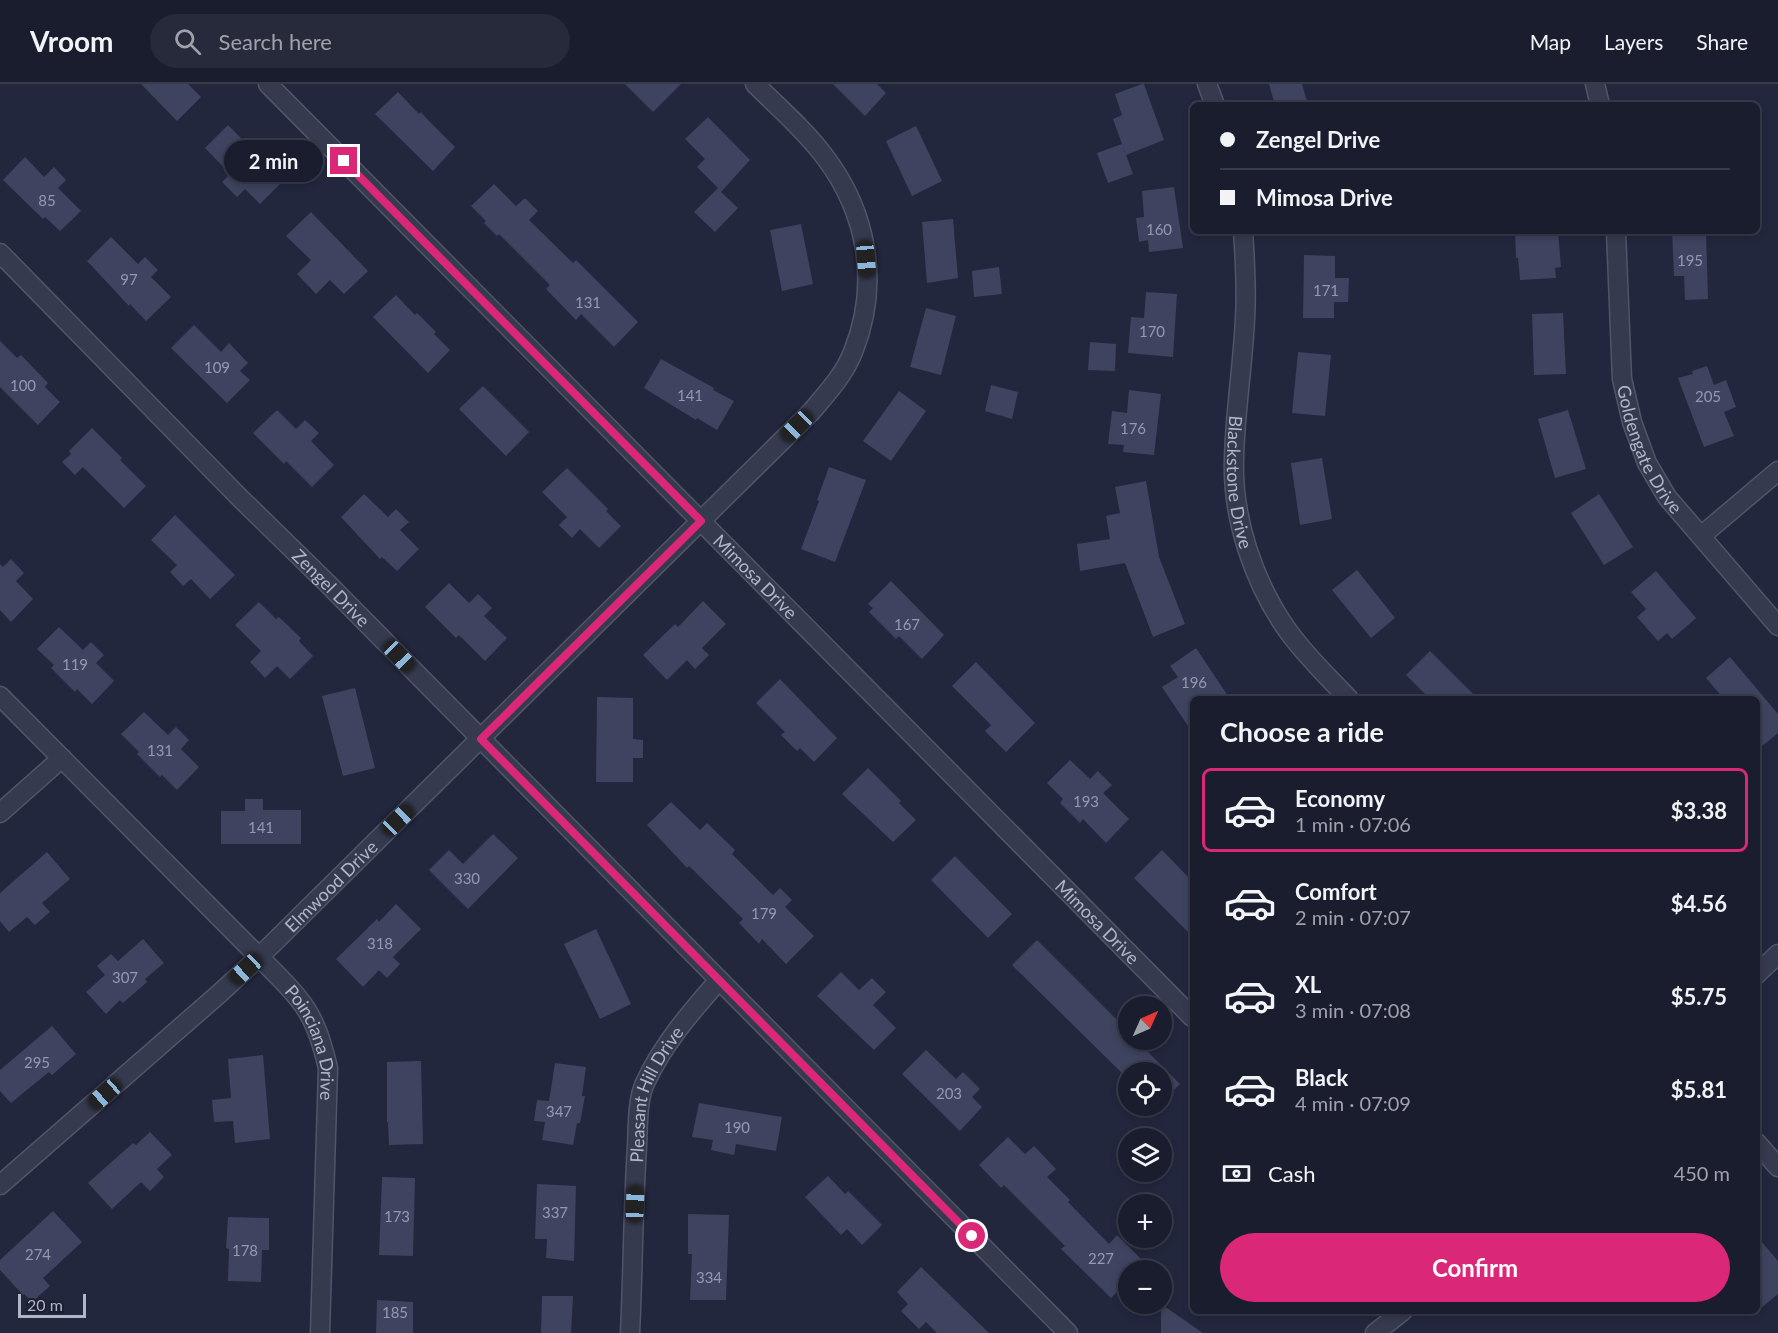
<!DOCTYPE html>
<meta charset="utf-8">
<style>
body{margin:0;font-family:Lato,sans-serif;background:#272a3a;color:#f1f3f6;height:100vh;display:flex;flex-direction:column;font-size:22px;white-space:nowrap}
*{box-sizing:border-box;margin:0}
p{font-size:20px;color:#9fa2aa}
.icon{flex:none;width:33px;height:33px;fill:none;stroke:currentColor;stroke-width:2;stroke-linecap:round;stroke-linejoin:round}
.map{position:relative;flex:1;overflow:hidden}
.side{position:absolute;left:1190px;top:612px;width:570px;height:618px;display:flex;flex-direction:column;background:#1a1d2e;border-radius:9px;box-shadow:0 3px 9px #0003,0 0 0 2px #383b4a}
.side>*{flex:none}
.top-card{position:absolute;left:1190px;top:18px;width:570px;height:132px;border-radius:9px;box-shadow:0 3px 9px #0003,0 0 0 2px #383b4a;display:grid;align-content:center;height:132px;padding:0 30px;background:#1a1d2e}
.needle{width:39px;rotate:45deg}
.controls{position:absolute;left:1118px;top:912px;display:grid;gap:12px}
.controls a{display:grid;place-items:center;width:54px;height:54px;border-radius:50%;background:#1a1d2e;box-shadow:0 3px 9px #0003,0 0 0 2px #383b4a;font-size:30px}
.scale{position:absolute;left:18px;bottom:15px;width:68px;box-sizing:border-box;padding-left:6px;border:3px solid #b2b5ca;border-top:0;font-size:16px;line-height:21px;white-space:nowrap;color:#b2b5ca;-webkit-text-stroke:4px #1b1f33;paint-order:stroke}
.end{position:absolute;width:27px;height:27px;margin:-14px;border:8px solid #db2777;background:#fff;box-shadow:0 0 0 3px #fff}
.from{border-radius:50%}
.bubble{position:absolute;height:42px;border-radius:21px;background:#1a1d2e;box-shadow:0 3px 9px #0003,0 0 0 2px #383b4a;font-size:20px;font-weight:700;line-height:42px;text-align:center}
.car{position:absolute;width:18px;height:36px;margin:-18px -9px;border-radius:8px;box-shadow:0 0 4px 2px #0007;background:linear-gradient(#222 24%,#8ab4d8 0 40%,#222 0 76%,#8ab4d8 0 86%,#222 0)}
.top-card b{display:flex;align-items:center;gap:21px;height:57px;font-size:22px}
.top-card b+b{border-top:2px solid #383b4a}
.top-card i{width:15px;height:15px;background:#f1f3f6}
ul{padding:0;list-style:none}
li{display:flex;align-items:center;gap:18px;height:84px;margin:0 12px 9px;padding:0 18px;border:3px solid transparent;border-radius:9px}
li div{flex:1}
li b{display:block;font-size:22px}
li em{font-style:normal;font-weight:700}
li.on{border-color:#db2777}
li>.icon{width:54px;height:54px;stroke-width:1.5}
h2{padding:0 30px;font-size:27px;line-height:72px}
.pay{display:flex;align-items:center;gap:15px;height:66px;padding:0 30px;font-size:22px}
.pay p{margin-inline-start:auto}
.primary-button{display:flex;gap:12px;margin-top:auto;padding:12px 30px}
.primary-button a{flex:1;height:69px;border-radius:36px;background:#db2777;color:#fff;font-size:24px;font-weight:700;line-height:69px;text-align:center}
header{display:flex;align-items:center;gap:36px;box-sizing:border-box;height:84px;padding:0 30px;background:#1a1d2e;border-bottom:2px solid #383b4a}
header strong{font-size:28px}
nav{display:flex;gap:33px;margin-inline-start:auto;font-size:21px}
.search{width:420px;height:54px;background:#272a3a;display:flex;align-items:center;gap:15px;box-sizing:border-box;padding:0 21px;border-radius:33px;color:#9fa2aa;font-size:22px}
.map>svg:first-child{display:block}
</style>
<header>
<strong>Vroom</strong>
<div class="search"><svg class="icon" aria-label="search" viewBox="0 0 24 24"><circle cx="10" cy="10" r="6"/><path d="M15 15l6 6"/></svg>Search here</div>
<nav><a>Map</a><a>Layers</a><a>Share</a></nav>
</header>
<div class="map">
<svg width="1778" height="1249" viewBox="0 0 1778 1249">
<rect width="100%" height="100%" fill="#22273e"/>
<g fill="#3e435f">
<polygon points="141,0 188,0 201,13 177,37"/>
<polygon points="625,0 681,0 653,28"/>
<polygon points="833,0 877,0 886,9 865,32"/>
<polygon points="1142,0 1144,0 1164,56 1126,71 1113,35 1122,31 1115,10"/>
<polygon points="1269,0 1302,0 1308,21 1275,21"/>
<polygon points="398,8 419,30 421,28 427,35 455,63 433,87 375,30"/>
<polygon points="708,33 750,76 721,108 738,124 715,148 694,128 718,104 697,83 705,75 685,55"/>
<polygon points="228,41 283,97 260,120 245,105 237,113 222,98 230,90 205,64"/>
<polygon points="916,42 942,97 912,112 886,57"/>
<polygon points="1122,60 1133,90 1108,99 1097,69"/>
<polygon points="25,73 44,93 54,83 66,96 58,104 81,127 60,147 45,133 43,135 3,96"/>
<polygon points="494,100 516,122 525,114 538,127 529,136 573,179 576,176 638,238 614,263 581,230 576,236 546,205 550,201 499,150 497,152 484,139 486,137 471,122"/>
<polygon points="1174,103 1183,164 1149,168 1148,156 1139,158 1136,134 1144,133 1142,107"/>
<polygon points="311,128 368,187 344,210 330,196 316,210 297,190 311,176 286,152"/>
<polygon points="953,135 958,194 927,199 922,138"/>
<polygon points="801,140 813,200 782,207 770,146"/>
<polygon points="1515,147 1558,147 1561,183 1555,184 1556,194 1520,196 1518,174 1516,174"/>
<polygon points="1672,147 1706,147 1708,215 1685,216 1684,192 1674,192"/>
<polygon points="111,153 138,180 145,173 158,186 151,193 171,213 146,237 130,220 129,222 87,177"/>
<polygon points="1304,171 1335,172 1335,194 1349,194 1348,218 1334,218 1334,234 1303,234"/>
<polygon points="999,183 1002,210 974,213 972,187"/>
<polygon points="1146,208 1177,210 1173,273 1128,269 1131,233 1144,234"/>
<polygon points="396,211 415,231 417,229 436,248 434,250 450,266 428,289 373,233"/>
<polygon points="926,224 956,232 941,291 910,283"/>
<polygon points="1563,229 1566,290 1534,291 1532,230"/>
<polygon points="194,241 221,268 229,259 248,279 240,287 250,296 227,319 171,264"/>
<polygon points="0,257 17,274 21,271 48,299 45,303 60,318 38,341 0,303"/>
<polygon points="1090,258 1116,260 1115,287 1088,286"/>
<polygon points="1298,268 1331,271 1325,332 1292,329"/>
<polygon points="661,275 714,304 713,306 734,317 717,346 697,334 696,336 644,304"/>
<polygon points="1707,282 1714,301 1726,296 1736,323 1724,328 1734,352 1704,363 1678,294 1693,290 1692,287"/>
<polygon points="991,301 1018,308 1012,335 985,327"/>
<polygon points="483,302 529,348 506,372 459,325"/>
<polygon points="1129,306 1161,310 1154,371 1123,368 1124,361 1108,360 1112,327 1127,329"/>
<polygon points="899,307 926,327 891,377 863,357"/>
<polygon points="277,326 296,345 305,336 319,349 311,357 334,381 312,403 286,377 284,380 253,349"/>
<polygon points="1568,326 1586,385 1555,394 1538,335"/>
<polygon points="92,344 122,374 120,376 146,402 124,424 83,383 75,391 62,378 71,370 69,367"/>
<polygon points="1322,374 1332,435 1300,441 1291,379"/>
<polygon points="829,383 866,396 835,478 801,465 819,417 817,416"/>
<polygon points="567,384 608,425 606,427 621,442 599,464 580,445 572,454 559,441 567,433 542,408"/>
<polygon points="1146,397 1159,473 1185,540 1153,553 1125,479 1080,487 1077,460 1110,455 1106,432 1120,429 1115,403"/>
<polygon points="364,410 388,433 396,425 409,438 400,446 419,465 397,487 382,473 380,475 341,433"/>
<polygon points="1599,410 1633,463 1604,481 1571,429"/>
<polygon points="175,431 235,491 210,515 191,495 183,502 170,488 177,481 151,456"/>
<polygon points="11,475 24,489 16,497 33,515 11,538 0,526 0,480 3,483"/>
<polygon points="1357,486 1395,534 1371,554 1332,506"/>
<polygon points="1656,487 1696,534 1672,555 1667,549 1658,557 1637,533 1646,525 1631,508"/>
<polygon points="891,497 944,551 922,575 899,552 896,555 869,528 873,524 868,520"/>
<polygon points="449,499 469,519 478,510 492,524 484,532 507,554 485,577 459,551 456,554 425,523"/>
<polygon points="703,517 726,540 702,564 709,571 695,585 687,576 667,596 643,571 675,540 678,543"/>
<polygon points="259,518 276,535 279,533 301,554 299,557 313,572 290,595 277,582 265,594 250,578 261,567 235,541"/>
<polygon points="59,543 83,566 91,558 104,571 96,579 114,597 92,620 77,605 75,608 51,584 54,581 37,565"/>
<polygon points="1196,564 1230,615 1192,615 1192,648 1162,603 1178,593 1170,582"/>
<polygon points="1430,567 1478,615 1430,615 1406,591"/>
<polygon points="1730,573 1778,630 1778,649 1756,667 1756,615 1724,615 1706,594"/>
<polygon points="976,578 1035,639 1006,668 985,647 991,641 952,602"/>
<polygon points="780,595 837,654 814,678 800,664 797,667 781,651 785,648 756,619"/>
<polygon points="355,604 375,684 343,692 322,612"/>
<polygon points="597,613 633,614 633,655 643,656 643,674 633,674 633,698 596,698"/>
<polygon points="144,628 168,651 176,643 189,656 181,665 199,683 177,706 162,691 160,693 137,670 139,668 121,650"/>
<polygon points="1070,676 1090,695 1098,687 1112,701 1103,709 1129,735 1106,759 1083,735 1080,739 1060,719 1063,715 1047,699"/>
<polygon points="868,684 901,717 899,719 916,736 893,758 842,710"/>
<polygon points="245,715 263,715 263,726 301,726 301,760 221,760 221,727 245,727"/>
<polygon points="671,718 700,746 707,739 735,766 732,770 773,811 780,804 792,816 785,823 814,852 786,880 762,855 759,860 739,839 743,835 689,782 687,784 647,741"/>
<polygon points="493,750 518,774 468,825 429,786 449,766 463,780"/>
<polygon points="1162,766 1192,797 1192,852 1134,794"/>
<polygon points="47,768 70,795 42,819 50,828 35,841 27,833 9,848 0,837 0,809"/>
<polygon points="955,772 1012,830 988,854 931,796"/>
<polygon points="396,820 421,845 393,873 400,880 387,894 379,886 363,903 336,875 377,835 379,838"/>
<polygon points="596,845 631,920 600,935 564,860"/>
<polygon points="143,855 164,879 145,895 147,898 123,919 120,916 106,930 86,908 105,891 97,882 111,870 118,877"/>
<polygon points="1037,856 1128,947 1128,956 1138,956 1147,964 1146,966 1180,1000 1161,1019 1161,988 1128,988 1128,995 1012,881"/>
<polygon points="841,888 859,906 872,894 886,908 873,921 896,944 874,966 817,912"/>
<polygon points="52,942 76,970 52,991 49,988 11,1019 0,1007 0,986"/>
<polygon points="926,966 956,995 963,988 980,1005 972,1013 982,1023 960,1047 902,990"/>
<polygon points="263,971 270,1055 235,1059 233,1037 214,1038 212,1016 231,1014 228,975"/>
<polygon points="421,977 423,1060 389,1061 388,1038 387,1038 387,978"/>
<polygon points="555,979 586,983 582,1012 585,1012 580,1039 577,1039 573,1061 542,1056 545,1038 534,1037 537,1016 549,1017"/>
<polygon points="699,1019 782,1033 776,1067 736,1060 734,1071 711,1066 713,1056 692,1053"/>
<polygon points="150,1048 172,1071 157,1085 164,1093 150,1107 141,1098 112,1125 88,1099 133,1059 136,1061"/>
<polygon points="1008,1053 1025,1070 1034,1062 1056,1085 1047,1093 1070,1116 1068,1118 1109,1160 1117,1151 1146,1180 1139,1186 1128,1186 1128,1197 1111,1214 1061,1165 1065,1162 1004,1101 1001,1104 979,1081"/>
<polygon points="828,1092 845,1110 848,1107 882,1141 862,1161 847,1145 841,1151 805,1113"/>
<polygon points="382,1093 415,1094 413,1172 379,1171"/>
<polygon points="537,1100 576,1102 574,1177 546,1174 547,1155 535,1155"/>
<polygon points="53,1127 82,1158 43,1194 50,1202 32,1218 24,1210 23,1211 0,1186 0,1176"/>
<polygon points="688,1130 729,1131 726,1216 690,1216 692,1170 688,1170"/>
<polygon points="228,1133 269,1134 269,1166 262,1166 261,1198 228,1197 229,1165 226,1164"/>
<polygon points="1756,1151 1778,1177 1778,1210 1756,1228"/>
<polygon points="921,1183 989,1249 937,1249 926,1238 919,1245 901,1227 908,1220 897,1208"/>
<polygon points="542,1212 573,1212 571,1249 541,1249"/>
<polygon points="377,1216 413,1218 413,1249 376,1249"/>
<polygon points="1161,1220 1203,1249 1161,1249"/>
</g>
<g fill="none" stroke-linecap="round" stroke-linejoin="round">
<defs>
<g id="minor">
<path id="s1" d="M 268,0 L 1192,933"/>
<polyline points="1207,0 1215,21"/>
<polyline points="1595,0 1600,21"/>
<path id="s2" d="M 1243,147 C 1245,176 1247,205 1245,234 C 1243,281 1235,328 1234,375 C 1232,435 1254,499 1288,547 C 1306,572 1328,593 1349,615"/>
<path id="s3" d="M 1616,147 L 1622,295 L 1632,338 L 1647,379 L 1667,413 L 1778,542"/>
<path id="s4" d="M 0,169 L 239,413 L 328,500 L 1068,1249"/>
<polyline points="1701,452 1778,387"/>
<path id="s5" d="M 0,612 L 259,873 C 272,886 286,899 298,914 C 315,934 322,959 328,984 L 320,1249"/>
<polyline points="0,729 62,674"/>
<polyline points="1756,891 1778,870"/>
<polyline points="1756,1058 1778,1083"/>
<path id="s6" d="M 0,1101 L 220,909 L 259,873 L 811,328 C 827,309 844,291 853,268 C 880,201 868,130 825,73 C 805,46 779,24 755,0"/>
<path id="s7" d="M 630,1249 C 633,1187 633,1124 637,1062 C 638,1044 637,1016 645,999 C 663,960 691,928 719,896"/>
<polyline points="1375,1249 1403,1227"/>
</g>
</defs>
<use href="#minor" stroke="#515569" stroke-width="21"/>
<use href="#minor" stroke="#363a4e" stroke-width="18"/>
</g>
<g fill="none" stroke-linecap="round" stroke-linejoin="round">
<polyline stroke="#db2777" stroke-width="8" points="344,77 701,437 481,655 972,1152"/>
</g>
<g text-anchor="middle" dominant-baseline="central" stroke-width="5" stroke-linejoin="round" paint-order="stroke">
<g font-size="15" fill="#9598af">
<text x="47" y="116">85</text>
<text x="1159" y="145">160</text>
<text x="1690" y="176">195</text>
<text x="129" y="195">97</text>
<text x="1326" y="206">171</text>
<text x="588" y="218">131</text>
<text x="1152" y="247">170</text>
<text x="217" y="283">109</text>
<text x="23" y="301">100</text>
<text x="690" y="311">141</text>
<text x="1708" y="312">205</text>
<text x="1133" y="344">176</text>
<text x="907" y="540">167</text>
<text x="75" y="580">119</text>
<text x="1194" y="598">196</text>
<text x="160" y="666">131</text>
<text x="1086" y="717">193</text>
<text x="261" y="743">141</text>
<text x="467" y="794">330</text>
<text x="764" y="829">179</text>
<text x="380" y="859">318</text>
<text x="125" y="893">307</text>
<text x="37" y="978">295</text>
<text x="949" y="1009">203</text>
<text x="559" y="1027">347</text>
<text x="737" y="1043">190</text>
<text x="555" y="1128">337</text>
<text x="397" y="1132">173</text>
<text x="245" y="1166">178</text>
<text x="38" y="1170">274</text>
<text x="1101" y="1174">227</text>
<text x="709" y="1193">334</text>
<text x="395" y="1228">185</text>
</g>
<g font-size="18" fill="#b2b5ca" stroke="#1b1f33">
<text stroke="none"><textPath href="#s3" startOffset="224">Goldengate Drive</textPath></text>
<text stroke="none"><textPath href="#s2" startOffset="252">Blackstone Drive</textPath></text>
<text stroke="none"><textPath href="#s1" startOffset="693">Mimosa Drive</textPath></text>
<text stroke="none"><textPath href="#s4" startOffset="471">Zengel Drive</textPath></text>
<text stroke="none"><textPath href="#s6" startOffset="446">Elmwood Drive</textPath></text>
<text stroke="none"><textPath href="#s1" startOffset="1179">Mimosa Drive</textPath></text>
<text stroke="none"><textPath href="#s5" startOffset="472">Poinciana Drive</textPath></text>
<text stroke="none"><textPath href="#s7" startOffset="243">Pleasant Hill Drive</textPath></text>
</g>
</g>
</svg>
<div class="controls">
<a><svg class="needle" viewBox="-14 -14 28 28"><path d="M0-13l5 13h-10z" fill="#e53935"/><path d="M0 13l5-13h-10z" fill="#9fa2aa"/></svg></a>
<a><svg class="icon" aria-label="locate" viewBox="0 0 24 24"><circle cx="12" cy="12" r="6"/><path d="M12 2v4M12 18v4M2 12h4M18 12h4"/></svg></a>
<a><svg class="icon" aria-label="layers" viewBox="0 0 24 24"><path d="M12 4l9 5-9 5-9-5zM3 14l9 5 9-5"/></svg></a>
<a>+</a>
<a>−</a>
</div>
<div class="scale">20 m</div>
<i class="end from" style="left:972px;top:1152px"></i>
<i class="end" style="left:344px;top:77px"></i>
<div class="bubble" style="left:224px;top:56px;width:99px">2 min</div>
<i class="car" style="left:866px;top:175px;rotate:175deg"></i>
<i class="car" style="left:797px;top:342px;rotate:225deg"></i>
<i class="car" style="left:399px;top:572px;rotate:136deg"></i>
<i class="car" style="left:398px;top:736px;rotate:46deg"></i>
<i class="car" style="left:246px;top:885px;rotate:227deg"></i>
<i class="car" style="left:105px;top:1010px;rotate:229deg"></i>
<i class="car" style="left:635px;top:1120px;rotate:2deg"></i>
<div class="top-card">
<b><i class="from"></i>Zengel Drive</b>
<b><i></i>Mimosa Drive</b>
</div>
<section class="side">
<h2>Choose a ride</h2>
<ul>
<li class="on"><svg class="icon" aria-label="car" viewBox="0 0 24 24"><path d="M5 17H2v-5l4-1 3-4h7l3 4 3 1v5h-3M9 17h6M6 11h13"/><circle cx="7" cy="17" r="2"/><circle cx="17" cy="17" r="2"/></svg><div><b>Economy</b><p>1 min · 07:06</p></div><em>$3.38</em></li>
<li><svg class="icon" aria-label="car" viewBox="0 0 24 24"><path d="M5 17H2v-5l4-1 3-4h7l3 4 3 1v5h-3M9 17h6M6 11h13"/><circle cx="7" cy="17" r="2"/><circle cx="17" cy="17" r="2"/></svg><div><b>Comfort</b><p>2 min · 07:07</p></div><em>$4.56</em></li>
<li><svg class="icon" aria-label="car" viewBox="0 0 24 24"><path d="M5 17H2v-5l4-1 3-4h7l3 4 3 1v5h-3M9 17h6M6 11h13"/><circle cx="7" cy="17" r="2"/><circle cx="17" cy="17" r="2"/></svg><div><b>XL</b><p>3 min · 07:08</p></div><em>$5.75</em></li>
<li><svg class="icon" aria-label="car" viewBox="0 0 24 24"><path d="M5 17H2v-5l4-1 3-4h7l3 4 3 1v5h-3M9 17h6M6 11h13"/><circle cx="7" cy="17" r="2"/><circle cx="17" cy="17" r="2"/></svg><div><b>Black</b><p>4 min · 07:09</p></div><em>$5.81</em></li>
</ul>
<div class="pay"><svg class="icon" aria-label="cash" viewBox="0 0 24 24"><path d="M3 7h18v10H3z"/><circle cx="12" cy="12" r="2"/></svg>Cash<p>450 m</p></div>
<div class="primary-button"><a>Confirm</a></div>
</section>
</div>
